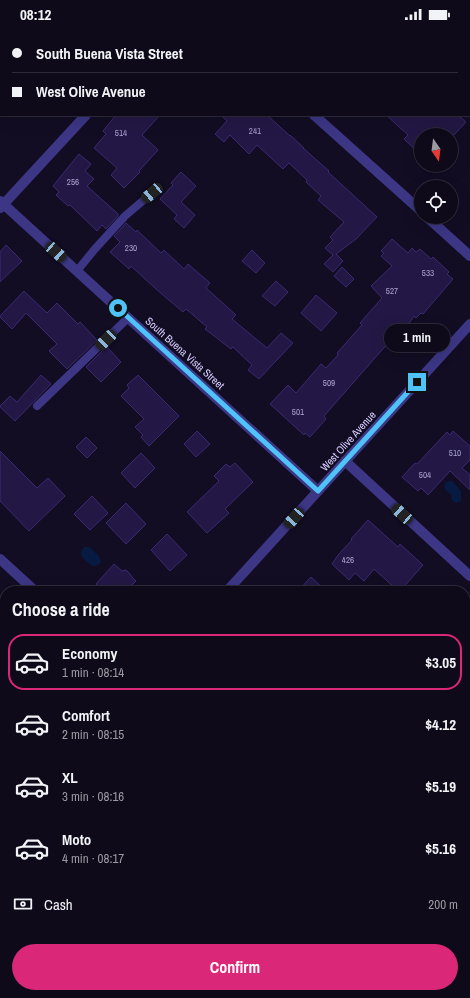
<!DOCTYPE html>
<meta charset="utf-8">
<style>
body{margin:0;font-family:"Archivo Narrow",sans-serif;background:#171323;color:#f1f3f6;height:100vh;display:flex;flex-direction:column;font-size:15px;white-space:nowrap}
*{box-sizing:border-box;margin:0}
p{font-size:13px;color:#9b9aa2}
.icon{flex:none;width:22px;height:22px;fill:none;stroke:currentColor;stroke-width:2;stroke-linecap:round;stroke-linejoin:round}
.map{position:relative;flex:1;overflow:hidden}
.side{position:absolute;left:0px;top:558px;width:470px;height:412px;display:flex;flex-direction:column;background:#0e0a1a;border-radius:16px 16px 0 0;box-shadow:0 4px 16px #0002,0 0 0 1px #2e2b39}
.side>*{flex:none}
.hud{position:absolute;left:0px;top:0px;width:470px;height:88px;box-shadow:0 4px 16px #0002,0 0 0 1px #2e2b39;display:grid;align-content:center;height:88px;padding:0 12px;background:#0e0a1a}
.needle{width:26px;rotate:166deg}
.tools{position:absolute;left:414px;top:100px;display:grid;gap:8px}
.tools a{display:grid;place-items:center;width:44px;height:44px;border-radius:50%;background:#0e0a1a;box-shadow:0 4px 16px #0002,0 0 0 1px #2e2b39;font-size:20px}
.end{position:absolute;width:18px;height:18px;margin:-9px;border:5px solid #4fc3f7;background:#111;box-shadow:0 0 0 2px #111}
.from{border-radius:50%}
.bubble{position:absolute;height:28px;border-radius:14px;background:#0e0a1a;box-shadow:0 4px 16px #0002,0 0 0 1px #2e2b39;font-size:13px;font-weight:700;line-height:28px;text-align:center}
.car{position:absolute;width:12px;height:24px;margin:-12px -6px;border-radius:5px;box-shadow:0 0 3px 1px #0007;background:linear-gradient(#222 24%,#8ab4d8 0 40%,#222 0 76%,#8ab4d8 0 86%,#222 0)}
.hud b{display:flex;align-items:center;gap:14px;height:38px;font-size:15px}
.hud b+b{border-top:1px solid #2e2b39}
.hud i{width:10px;height:10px;background:#f1f3f6}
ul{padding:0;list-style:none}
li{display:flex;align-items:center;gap:12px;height:56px;margin:0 8px 6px;padding:0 4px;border:2px solid transparent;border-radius:16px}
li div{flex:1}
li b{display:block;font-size:15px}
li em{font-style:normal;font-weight:700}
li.current{border-color:#db2777}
li>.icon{width:36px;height:36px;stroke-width:1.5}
h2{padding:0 12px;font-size:18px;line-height:48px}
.pay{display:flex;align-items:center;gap:10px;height:44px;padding:0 12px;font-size:15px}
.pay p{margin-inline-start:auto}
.cta{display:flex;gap:8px;margin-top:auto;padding:8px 12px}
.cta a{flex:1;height:46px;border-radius:24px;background:#db2777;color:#fff;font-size:16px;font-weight:700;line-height:46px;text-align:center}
.status{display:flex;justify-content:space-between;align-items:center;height:28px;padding:0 20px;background:#0e0a1a;direction:ltr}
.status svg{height:11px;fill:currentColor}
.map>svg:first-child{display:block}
</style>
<div class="status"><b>08:12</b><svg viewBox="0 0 49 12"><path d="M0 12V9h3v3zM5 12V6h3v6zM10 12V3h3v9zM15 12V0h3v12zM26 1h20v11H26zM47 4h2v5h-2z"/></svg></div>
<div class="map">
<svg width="470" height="970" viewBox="0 0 470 970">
<rect width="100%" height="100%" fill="#120d23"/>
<g fill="#102d2e">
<polygon points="252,0 360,0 359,1 253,1"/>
<polygon points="470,904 470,929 465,934 465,908"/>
<polygon points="313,965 345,965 341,970 308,970"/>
<polygon points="382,965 436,965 432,970 376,970"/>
</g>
<g fill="#071a42">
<polygon points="449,453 452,453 461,463 461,473 456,475 453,473 451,470 452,467 445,462 444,458 446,454"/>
<path d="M 85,519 L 89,519 C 95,524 111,537 92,538 C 86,533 75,526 85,519 Z"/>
</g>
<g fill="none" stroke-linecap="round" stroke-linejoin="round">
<polyline stroke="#071a42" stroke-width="4" points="32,0 33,1"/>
</g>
<g fill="#231845" stroke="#3b2972">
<polygon points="116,87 160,87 142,107 158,122 139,143 140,144 124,160 111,147 117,140 94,120 106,106 103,103"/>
<polygon points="221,87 267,87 290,108 290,107 304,120 303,120 329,143 328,144 377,189 356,211 336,226 343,233 333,244 324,236 333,227 325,220 333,212 330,209 344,194 318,172 321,168 306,154 307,152 289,135 283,141 257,117 249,126 230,107 224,114 215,106 227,93"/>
<polygon points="386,87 458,87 466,94 454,107 421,107 421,127 404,111 408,107"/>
<polygon points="79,126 91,136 85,143 94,151 87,158 118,186 118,188 106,201 102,197 97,203 70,177 68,178 56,167 59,164 53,158"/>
<polygon points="181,144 196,158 181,174 195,187 184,200 174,191 177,187 160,171 173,157 171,155"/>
<polygon points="126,195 136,204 137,202 161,225 164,222 184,241 188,236 210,255 206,260 236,287 232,291 267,320 281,305 293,315 259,351 248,342 252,337 233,319 231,321 205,301 207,299 186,281 183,284 156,261 131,238 129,241 110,224 120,214 114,208"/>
<polygon points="392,211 408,225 412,220 416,224 420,221 431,231 433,229 449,244 447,246 453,251 423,286 421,285 416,290 414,288 396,315 393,313 390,317 388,315 324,388 326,391 310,409 305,405 304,407 270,376 288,357 296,365 321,336 326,340 338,327 337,325 362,297 360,295 382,270 371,258 392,238 381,228 384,225 381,223"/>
<polygon points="6,217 22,233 0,254 0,224"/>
<polygon points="252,222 265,235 256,245 242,233"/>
<polygon points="342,239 354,251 346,259 334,248"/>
<polygon points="276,253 288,264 275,278 262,268"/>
<polygon points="24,263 47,285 57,275 78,296 80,294 97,312 67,341 49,323 57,316 26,285 12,301 0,289 0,288"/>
<polygon points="316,267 337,285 321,303 301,285"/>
<polygon points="107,319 121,334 101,354 86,339 105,320"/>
<polygon points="41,347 51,356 15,393 0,379 0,378 10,368 17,374"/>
<polygon points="138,347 179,388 149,418 141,409 143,407 135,399 144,391 121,368 129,360 127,357"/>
<polygon points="197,403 210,416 196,429 184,416"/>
<polygon points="453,403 470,418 470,432 462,440 470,447 470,462 450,443 428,467 421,460 418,463 402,449 415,435 417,436 447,404 450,407"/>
<polygon points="86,409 97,420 87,430 76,419"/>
<polygon points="0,423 37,460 48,450 65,468 29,503 0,473"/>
<polygon points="141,425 155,440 135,460 121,445"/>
<polygon points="235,435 253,454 225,481 229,485 207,505 187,484 219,453 214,448 226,436 230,439"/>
<polygon points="92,468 108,485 90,502 74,486"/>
<polygon points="126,475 146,496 126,516 106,495"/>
<polygon points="368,492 398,519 400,516 423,537 400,563 398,563 374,541 364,553 355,545 349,552 332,536 338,527 352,512 351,511"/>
<polygon points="167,506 187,527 170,543 151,522"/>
<polygon points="114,536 122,543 126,542 130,546 132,549 136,553 132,557 138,563 104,563 96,556"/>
<polygon points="311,549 326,563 298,563"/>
</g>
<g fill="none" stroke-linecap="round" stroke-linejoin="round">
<polyline stroke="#29b9b7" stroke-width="2.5" stroke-dasharray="2 3" stroke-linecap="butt" points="332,970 337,965"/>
<g stroke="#3c3685" stroke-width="8">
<polyline points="0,47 1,46"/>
<polyline points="77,243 94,222 125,188 152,165"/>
<polyline points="37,378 128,290"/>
<polyline points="115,970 127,965"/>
</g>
<g stroke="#3c3685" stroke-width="10">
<polyline points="217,0 219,1"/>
<polyline points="165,1 166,0"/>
<polyline points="314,87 421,183"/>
<polyline points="0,173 318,463"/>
<polyline points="0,180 86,87"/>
<polyline points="427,189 470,228"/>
<polyline points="345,433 470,548"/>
<polyline points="0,531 35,563"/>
<polyline points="465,848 470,853"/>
<polyline points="465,889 470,885"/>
<polyline points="204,965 209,970"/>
<polyline points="355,970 359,965"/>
</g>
<g stroke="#3c3685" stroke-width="10">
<polyline points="227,563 470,296"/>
<polyline points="0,811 5,806"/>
</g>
</g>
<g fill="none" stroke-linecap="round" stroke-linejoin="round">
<polyline stroke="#4fc3f7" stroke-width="5" points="118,280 318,463 417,354"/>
</g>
<g text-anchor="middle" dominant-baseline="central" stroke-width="4" stroke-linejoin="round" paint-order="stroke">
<g font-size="9" fill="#aaa1d0">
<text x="255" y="103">241</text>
<text x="121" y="105">514</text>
<text x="73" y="154">256</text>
<text x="131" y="220">230</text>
<text x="428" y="245">533</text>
<text x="392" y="263">527</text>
<text x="329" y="355">509</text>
<text x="298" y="384">501</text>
<text x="455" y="425">510</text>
<text x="425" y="447">504</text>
<text x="348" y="532">426</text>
</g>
<g font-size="11" fill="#d7cfff" stroke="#120d23">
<text transform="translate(185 325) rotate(42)">South Buena Vista Street</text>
<text transform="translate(348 413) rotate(-48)">West Olive Avenue</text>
</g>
</g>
</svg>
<div class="tools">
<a><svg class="needle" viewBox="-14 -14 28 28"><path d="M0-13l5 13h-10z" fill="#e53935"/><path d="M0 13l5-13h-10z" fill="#9b9aa2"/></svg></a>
<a><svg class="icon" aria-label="locate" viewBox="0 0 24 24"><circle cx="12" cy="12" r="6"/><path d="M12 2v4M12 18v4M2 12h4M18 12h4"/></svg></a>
</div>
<i class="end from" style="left:118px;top:280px"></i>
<i class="end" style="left:417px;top:354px"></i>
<div class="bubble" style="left:384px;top:296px;width:66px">1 min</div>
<i class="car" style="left:152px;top:165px;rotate:230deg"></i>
<i class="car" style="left:56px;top:224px;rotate:132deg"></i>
<i class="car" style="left:106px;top:312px;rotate:226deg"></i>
<i class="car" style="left:402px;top:486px;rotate:312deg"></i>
<i class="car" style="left:294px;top:490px;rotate:222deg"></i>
<div class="hud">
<b><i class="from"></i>South Buena Vista Street</b>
<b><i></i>West Olive Avenue</b>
</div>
<section class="side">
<h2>Choose a ride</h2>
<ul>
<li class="current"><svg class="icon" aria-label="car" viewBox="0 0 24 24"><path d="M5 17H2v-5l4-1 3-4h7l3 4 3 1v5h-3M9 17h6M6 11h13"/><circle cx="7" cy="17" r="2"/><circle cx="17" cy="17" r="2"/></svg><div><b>Economy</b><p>1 min · 08:14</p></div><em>$3.05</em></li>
<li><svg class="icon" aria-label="car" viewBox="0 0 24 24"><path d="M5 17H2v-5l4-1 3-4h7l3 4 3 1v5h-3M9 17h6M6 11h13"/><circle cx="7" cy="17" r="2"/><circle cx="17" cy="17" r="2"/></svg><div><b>Comfort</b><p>2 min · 08:15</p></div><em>$4.12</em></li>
<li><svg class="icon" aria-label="car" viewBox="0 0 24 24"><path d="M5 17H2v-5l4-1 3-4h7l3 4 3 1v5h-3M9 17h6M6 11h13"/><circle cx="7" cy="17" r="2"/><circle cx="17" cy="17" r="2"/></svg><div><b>XL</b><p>3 min · 08:16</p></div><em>$5.19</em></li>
<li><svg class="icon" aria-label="car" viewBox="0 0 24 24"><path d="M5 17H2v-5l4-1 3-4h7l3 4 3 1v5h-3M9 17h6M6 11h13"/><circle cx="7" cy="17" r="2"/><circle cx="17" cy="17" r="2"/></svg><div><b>Moto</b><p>4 min · 08:17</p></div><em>$5.16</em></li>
</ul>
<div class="pay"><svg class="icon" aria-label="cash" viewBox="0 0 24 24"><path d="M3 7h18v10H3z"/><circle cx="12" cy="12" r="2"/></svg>Cash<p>200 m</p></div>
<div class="cta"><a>Confirm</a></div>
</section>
</div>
